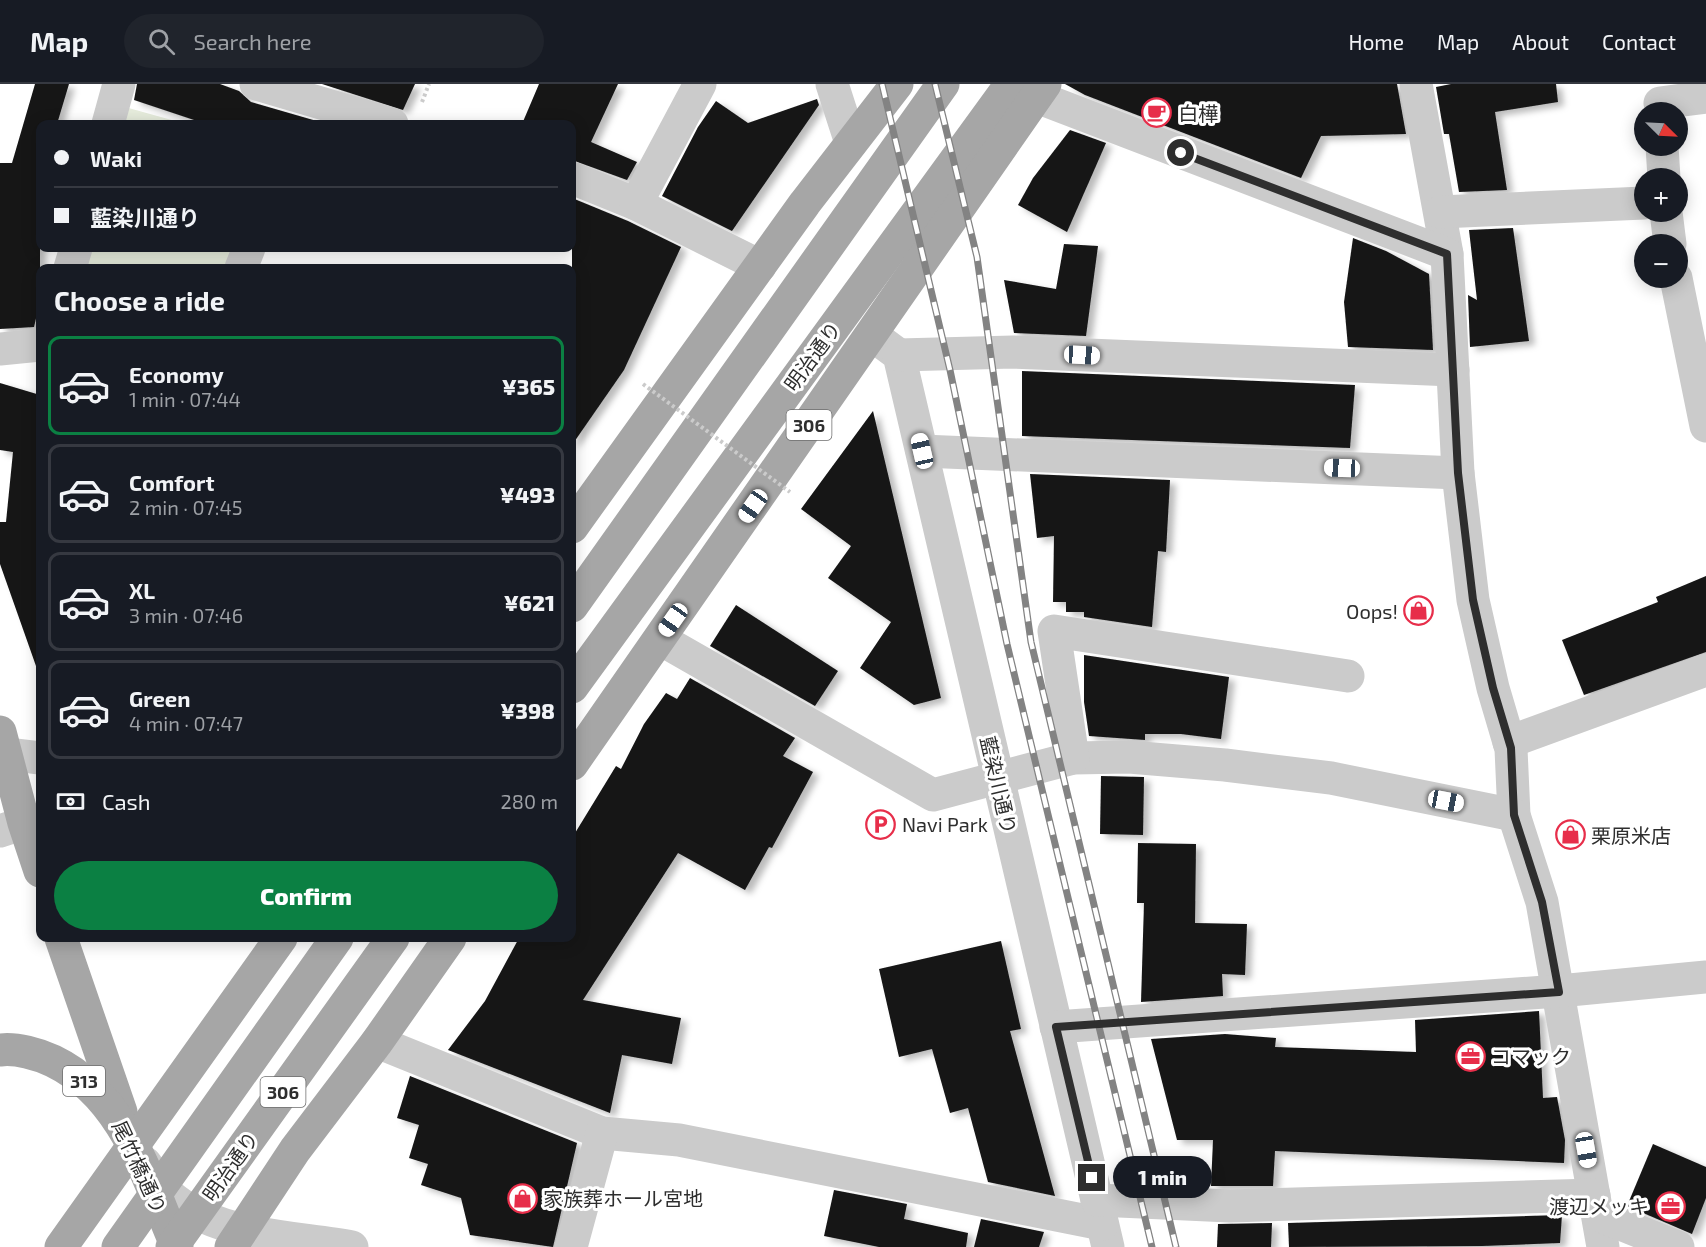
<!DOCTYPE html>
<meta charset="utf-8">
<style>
body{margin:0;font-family:"Exo 2","Noto Sans JP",sans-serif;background:#20242c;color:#f1f3f6;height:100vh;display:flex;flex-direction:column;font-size:22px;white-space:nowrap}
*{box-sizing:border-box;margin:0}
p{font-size:20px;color:#9ea1a6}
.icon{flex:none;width:33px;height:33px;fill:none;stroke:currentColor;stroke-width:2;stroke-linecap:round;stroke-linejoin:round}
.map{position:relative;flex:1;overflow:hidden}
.details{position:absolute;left:36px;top:180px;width:540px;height:678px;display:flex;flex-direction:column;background:#171b24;border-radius:12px;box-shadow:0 3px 15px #0003}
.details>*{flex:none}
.top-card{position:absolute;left:36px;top:36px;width:540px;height:132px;border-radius:12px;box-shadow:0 3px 15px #0003;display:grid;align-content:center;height:132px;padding:0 18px;background:#171b24}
.needle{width:39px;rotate:114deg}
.tools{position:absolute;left:1634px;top:18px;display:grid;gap:12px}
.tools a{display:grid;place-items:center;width:54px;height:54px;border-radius:50%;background:#171b24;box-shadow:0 3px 15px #0003;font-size:30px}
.end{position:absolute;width:27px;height:27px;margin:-14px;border:8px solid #2e2e2e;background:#fff;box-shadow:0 0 0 3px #fff}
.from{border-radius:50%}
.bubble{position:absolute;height:42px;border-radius:21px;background:#171b24;box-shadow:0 3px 15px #0003;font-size:20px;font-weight:800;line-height:42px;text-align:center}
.car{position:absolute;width:18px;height:36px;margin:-18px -9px;border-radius:8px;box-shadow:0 0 4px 2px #0007;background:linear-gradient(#fff 24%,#345 0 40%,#fff 0 76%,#345 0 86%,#fff 0)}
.top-card b{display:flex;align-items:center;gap:21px;height:57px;font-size:22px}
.top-card b+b{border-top:2px solid #363941}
.top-card i{width:15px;height:15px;background:#f1f3f6}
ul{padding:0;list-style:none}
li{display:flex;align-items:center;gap:18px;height:99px;margin:0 12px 9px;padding:0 6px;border:3px solid #363941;border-radius:12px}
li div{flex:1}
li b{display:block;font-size:22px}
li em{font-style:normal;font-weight:800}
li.on{border-color:#0b8043}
li>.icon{width:54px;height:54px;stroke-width:1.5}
h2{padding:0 18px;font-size:27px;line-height:72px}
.pay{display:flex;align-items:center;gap:15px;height:66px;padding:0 18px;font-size:22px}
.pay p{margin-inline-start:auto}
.cta{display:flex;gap:12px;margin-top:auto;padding:12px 18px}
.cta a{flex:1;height:69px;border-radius:36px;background:#0b8043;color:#fff;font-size:24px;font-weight:800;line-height:69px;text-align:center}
header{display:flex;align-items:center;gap:36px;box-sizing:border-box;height:84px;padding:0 30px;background:#171b24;border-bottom:2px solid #363941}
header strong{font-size:28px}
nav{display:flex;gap:33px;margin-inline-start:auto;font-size:21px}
.search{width:420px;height:54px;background:#20242c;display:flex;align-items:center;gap:15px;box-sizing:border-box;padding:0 21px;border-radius:33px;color:#9ea1a6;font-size:22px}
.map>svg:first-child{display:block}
</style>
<header>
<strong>Map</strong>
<div class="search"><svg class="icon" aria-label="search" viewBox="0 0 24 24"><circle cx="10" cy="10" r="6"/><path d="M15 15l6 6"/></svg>Search here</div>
<nav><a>Home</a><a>Map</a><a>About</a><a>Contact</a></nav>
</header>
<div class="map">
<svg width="1706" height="1163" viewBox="0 0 1706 1163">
<defs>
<filter id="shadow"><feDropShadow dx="6" dy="4" stdDeviation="3" flood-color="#0004"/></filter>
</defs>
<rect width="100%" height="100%" fill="#fff"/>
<g fill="#e6ecdc">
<polygon points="125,23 186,40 121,40"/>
<polygon points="88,164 241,164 233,184 82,184"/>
</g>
<g fill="#151515" filter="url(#shadow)">
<polygon points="35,0 69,0 57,40 40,40 40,217 34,243 0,245 0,79 12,79"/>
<polygon points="137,0 220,0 239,7 251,18 327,40 206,40 134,16"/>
<polygon points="322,0 415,0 403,26"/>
<polygon points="539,0 618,0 591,58 637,78 627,96 572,76 572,40 522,40"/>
<polygon points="1065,0 1397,0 1406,50 1321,52 1301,94 1085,11"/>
<polygon points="1451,0 1556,0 1558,18 1495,28 1507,106 1459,108 1449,50 1444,50 1436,3"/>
<polygon points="817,15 819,21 732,147 662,112 698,43 716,17 748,39"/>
<polygon points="1070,46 1106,59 1067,148 1018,121 1033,94"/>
<polygon points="572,114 628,137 681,163 624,286 572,361"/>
<polygon points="1513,144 1529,257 1470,263 1468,211 1477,216 1469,146"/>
<polygon points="1353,154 1386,167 1429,190 1433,266 1348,263 1344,218"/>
<polygon points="1064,160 1098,162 1086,252 1014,249 1004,196 1056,205"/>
<polygon points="1022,287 1355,301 1350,364 1022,352"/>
<polygon points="0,299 40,311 40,581 36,582 0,480 0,438 6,438 13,368 0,366"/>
<polygon points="873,327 941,614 914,621 860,584 891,538 828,494 851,462 801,425"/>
<polygon points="1030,390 1170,396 1166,468 1158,467 1152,543 1084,533 1084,528 1066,528 1066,518 1053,518 1054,452 1037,454"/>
<polygon points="1706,492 1706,568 1584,611 1562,556 1658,518 1656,513"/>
<polygon points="736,521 838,587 815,622 710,562"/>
<polygon points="1084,571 1229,593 1221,655 1181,650 1145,650 1145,656 1089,652 1084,618"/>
<polygon points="690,594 795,654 783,672 813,688 772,764 769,763 745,806 678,769 583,916 681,934 672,980 622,971 610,1029 448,966 485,917 519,854 572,854 572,754 616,682 621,685 644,640 666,609 677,615"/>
<polygon points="1101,692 1144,693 1143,751 1100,750"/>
<polygon points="1138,759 1196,760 1195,839 1247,840 1245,891 1222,890 1223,912 1141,918 1144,819 1137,819"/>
<polygon points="1001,857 1021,945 1010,947 1055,1112 988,1098 968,1024 950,1029 932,965 899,973 879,885"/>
<polygon points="1539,927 1543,1014 1557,1013 1565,1056 1564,1079 1275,1067 1273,1102 1211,1102 1213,1056 1177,1056 1151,955 1225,950 1276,954 1275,963 1416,968 1415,936"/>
<polygon points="410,992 577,1059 553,1163 470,1151 461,1114 421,1101 428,1080 409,1074 419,1041 397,1034"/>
<polygon points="1653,1060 1706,1083 1706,1114 1692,1150 1627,1122"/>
<polygon points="834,1106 907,1120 904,1135 968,1149 966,1163 879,1163 824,1152"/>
<polygon points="1562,1131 1560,1159 1482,1162 1289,1163 1288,1139"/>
<polygon points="981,1135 1044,1148 1039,1163 974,1163"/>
<polygon points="1272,1139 1271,1163 1217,1163 1218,1140"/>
</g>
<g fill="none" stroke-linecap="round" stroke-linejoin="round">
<polyline stroke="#cbcbcb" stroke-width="4" stroke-dasharray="3 3" stroke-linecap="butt" points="422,18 429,0"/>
<g stroke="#cbcbcb" stroke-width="33">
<polyline points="256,0 392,40"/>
<polyline points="832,0 851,59"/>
<polyline points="1416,0 1447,170 1458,389 1473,516 1493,604 1511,665 1514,731 1542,818 1603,1163"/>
<polyline points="1037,13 1447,170"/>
<polyline points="1660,19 1706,13"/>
<polyline points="108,40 119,0"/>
<polyline points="1662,62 1664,94"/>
<polyline points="572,94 636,120 760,182"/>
<polyline points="636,120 700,0"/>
<polyline points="1440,128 1644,119"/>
<polyline points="1666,128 1670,160"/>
<polyline points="70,184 76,164"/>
<polyline points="241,184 249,164"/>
<polyline points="1676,194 1706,342"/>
<polyline points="872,251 899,271 1108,1163"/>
<polyline points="0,265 40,261"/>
<polyline points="899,271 1013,268 1453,286"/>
<polyline points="922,367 1458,389"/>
<polyline points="660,555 933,711 1073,674 1129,673 1225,681 1331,694 1514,731"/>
<polyline points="1509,658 1706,586"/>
<polyline points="7,670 40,674"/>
<polyline points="1073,674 1054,547 1348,592"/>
<polyline points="0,747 24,739"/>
<polyline points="1056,943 1559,907 1706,893"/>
<polyline points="377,958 602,1049 679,1056 1102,1140"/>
<path d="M 145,1079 C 152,1088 159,1101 167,1109 C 214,1153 292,1152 352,1163"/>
<polyline points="1097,1116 1230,1122 1594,1111"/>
<polyline points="1598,1131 1678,1163"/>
<polyline points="571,1163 602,1049"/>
</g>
<g stroke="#a6a6a6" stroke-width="33">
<polyline points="572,443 805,119 897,0"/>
<polyline points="572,522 943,0"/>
<polyline points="572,603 1011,0"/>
<polyline points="0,648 24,739 40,787"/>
<polyline points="572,680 1045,0"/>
<polyline points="61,854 121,1028"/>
<path d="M 0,966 C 17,964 38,970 53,977 C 125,1012 147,1094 177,1163"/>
<polyline points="61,1163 281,854"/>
<polyline points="231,1163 295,1066 377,958 450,854"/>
</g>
<defs>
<g id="rail">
<polyline points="882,0 950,286 1007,560 1152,1163"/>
<polyline points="935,0 977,173 1031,558 1176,1163"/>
</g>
</defs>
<use href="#rail" stroke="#838383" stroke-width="7"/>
<use href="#rail" stroke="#fff" stroke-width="4.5" stroke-dasharray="14" stroke-linecap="butt"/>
<polyline stroke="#cbcbcb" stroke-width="4" stroke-dasharray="3 3" stroke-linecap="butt" points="643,300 790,408"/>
<g stroke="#a6a6a6" stroke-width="33">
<polyline points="118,1163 337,854"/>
<polyline points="172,1163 393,854"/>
</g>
</g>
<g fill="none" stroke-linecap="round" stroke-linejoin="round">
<polyline stroke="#2e2e2e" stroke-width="8" points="1092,1094 1056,943 1559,908 1542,818 1514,731 1511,664 1493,604 1473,516 1458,389 1447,170 1181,69"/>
</g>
<defs>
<symbol id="cafe-ring" viewBox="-11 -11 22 22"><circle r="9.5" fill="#fff" stroke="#e72e4a" stroke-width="1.5"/><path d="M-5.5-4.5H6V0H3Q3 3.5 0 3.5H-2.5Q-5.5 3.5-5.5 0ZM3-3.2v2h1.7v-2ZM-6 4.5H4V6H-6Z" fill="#e72e4a"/></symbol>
<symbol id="shop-ring" viewBox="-11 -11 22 22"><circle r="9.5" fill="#fff" stroke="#e72e4a" stroke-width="1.5"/><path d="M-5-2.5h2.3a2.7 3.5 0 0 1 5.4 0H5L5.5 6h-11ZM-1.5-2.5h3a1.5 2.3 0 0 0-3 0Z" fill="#e72e4a"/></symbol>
<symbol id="parking-ring" viewBox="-11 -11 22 22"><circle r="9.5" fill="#fff" stroke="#e72e4a" stroke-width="1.5"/><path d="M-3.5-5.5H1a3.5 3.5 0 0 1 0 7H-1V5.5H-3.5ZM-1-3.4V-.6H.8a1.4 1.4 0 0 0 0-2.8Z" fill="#e72e4a"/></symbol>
<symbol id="office-ring" viewBox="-11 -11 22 22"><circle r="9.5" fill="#fff" stroke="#e72e4a" stroke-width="1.5"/><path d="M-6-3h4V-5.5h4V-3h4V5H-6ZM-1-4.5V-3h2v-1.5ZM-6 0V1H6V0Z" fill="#e72e4a"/></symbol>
</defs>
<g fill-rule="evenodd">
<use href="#cafe-ring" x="1140" y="12" width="33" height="33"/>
<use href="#shop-ring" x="1402" y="510" width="33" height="33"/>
<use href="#parking-ring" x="864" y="724" width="33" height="33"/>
<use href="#shop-ring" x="1554" y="734" width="33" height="33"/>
<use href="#office-ring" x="1454" y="956" width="33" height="33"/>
<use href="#shop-ring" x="506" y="1098" width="33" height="33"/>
<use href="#office-ring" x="1654" y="1106" width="33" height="33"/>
</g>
<g text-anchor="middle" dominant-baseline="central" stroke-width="6" stroke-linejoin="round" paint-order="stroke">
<g fill="#fff" stroke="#6d6d6d" stroke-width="1.5">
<rect x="786.5" y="326" width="45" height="30" rx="4.5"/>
<rect x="63" y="982" width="42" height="30" rx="4.5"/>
<rect x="260.5" y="993" width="45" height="30" rx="4.5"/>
</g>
<g font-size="18" font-weight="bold" fill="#2e2e2e">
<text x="809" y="341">306</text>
<text x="84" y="997">313</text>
<text x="283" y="1008">306</text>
</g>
<g font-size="20" fill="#2e2e2e" stroke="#fff" text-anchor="start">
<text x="1178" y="29">白樺</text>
<text x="1398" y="527" text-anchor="end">Oops!</text>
<text x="902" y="740">Navi Park</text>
<text x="1591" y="751">栗原米店</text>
<text x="1491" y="972">コマック</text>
<text x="543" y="1114">家族葬ホール宮地</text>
<text x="1649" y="1122" text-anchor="end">渡辺メッキ</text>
</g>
<g font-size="20" fill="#2e2e2e" stroke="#fff">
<text transform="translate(812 272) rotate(-54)">明治通り</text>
<text transform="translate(999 701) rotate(77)">藍染川通り</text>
<text transform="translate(230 1082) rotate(-55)">明治通り</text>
<text transform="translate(140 1083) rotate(65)">尾竹橋通り</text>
</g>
</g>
</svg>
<div class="tools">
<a><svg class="needle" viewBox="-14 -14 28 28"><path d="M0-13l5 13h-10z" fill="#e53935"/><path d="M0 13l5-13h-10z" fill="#9ea1a6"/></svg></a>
<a>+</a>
<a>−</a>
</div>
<i class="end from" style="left:1181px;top:69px"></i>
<i class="end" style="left:1092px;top:1094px"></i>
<div class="bubble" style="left:1113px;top:1072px;width:99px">1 min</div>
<i class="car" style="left:1082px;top:271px;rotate:93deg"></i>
<i class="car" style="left:922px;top:367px;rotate:347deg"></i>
<i class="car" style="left:1342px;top:384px;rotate:272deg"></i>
<i class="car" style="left:753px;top:422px;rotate:215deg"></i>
<i class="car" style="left:673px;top:536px;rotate:215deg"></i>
<i class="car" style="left:1446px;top:717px;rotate:101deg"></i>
<i class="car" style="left:1586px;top:1066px;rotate:170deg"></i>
<div class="top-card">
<b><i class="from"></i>Waki</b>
<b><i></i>藍染川通り</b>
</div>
<section class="details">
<h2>Choose a ride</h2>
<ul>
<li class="on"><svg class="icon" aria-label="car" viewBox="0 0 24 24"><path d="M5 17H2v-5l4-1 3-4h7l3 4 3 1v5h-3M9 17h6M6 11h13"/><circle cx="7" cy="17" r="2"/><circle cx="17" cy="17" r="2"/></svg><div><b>Economy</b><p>1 min · 07:44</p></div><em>¥365</em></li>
<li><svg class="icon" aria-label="car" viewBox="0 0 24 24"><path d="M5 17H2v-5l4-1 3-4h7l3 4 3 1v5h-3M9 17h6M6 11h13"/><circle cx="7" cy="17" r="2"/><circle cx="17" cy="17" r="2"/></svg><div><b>Comfort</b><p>2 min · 07:45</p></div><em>¥493</em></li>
<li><svg class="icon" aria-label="car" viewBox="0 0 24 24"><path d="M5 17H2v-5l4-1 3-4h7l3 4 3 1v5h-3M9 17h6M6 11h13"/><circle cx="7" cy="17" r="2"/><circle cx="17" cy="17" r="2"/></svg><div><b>XL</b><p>3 min · 07:46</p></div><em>¥621</em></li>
<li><svg class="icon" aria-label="car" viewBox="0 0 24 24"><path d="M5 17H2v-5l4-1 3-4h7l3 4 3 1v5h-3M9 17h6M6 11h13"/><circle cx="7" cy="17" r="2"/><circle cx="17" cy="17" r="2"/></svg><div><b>Green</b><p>4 min · 07:47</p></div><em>¥398</em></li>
</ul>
<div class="pay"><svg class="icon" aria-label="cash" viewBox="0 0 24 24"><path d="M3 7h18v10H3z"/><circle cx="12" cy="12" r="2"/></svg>Cash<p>280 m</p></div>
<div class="cta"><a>Confirm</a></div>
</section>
</div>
